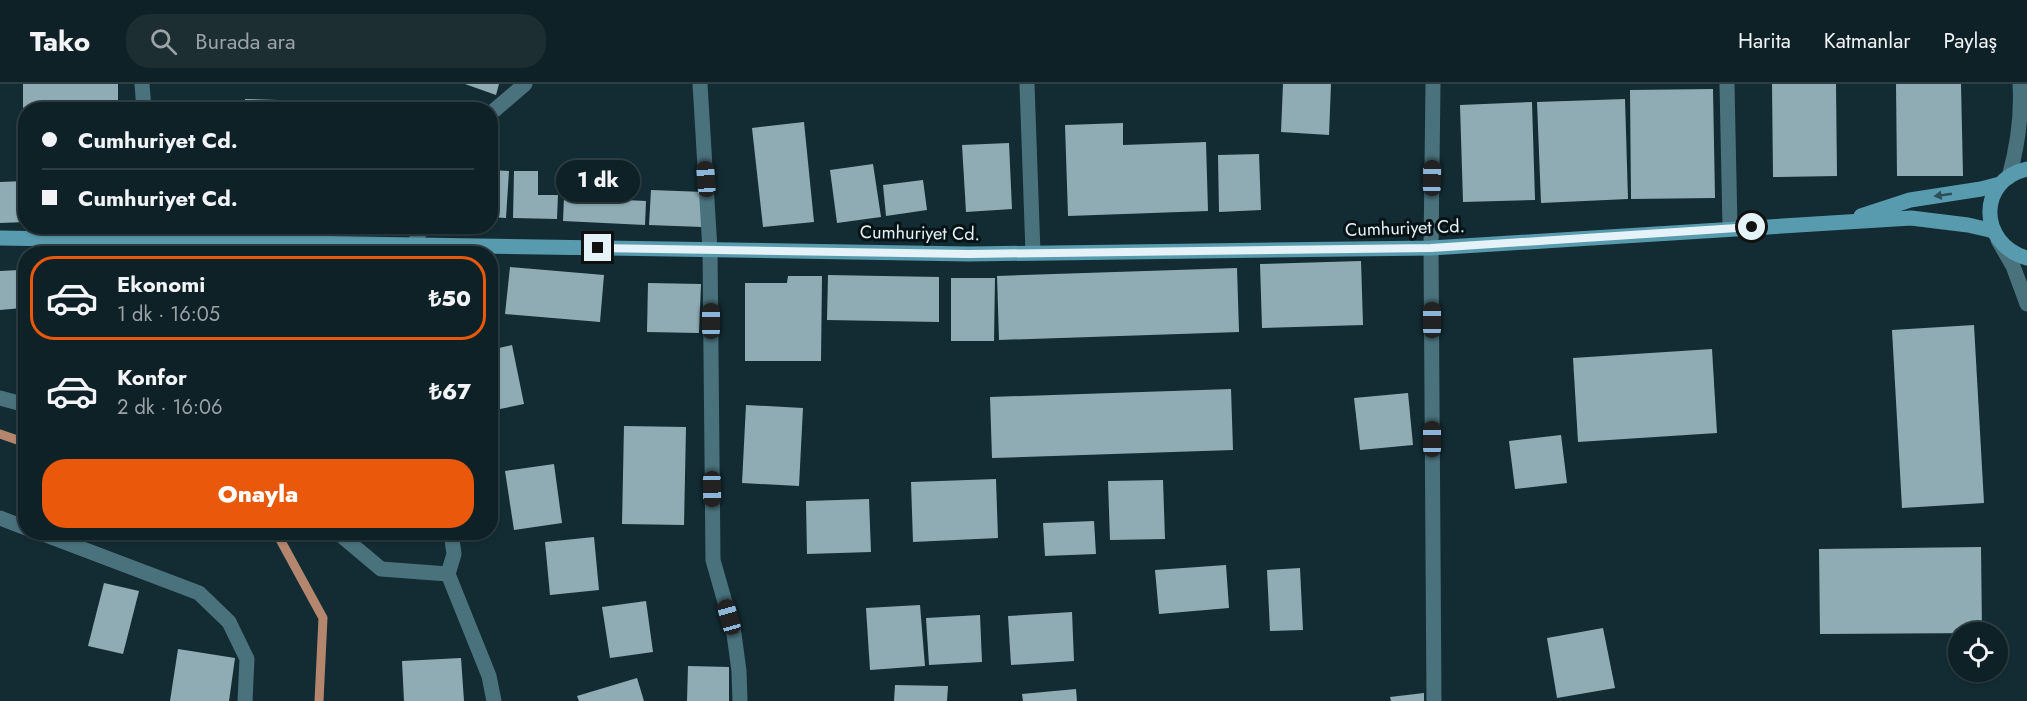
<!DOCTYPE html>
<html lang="tr">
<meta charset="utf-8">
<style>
body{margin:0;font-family:Jost,sans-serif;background:#1c2e32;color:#f1f3f6;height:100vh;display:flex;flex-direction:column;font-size:22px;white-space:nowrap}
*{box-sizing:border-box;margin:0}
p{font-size:20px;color:#9ba3a7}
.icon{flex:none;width:33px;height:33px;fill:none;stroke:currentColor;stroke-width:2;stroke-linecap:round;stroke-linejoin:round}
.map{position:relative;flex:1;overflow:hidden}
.details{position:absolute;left:18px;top:162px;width:480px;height:294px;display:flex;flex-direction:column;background:#0e2126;border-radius:24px;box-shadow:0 2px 4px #0004,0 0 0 2px #2e3e43}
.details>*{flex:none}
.banner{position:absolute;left:18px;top:18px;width:480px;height:132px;border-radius:24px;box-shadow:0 2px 4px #0004,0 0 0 2px #2e3e43;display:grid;align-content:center;height:132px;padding:0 24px;background:#0e2126}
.fabs{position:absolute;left:1948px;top:538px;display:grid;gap:12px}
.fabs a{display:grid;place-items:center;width:60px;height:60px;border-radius:50%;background:#0e2126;box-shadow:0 2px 4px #0004,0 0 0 2px #2e3e43;font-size:30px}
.end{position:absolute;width:27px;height:27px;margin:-14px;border:8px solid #e5f3f8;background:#111;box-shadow:0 0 0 3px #111}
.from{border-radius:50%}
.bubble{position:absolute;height:42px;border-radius:21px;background:#0e2126;box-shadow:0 2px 4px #0004,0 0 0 2px #2e3e43;font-size:20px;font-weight:800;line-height:42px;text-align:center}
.car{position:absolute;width:18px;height:36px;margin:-18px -9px;border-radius:8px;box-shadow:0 0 4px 2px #0007;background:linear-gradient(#222 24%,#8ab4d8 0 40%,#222 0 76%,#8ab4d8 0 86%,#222 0)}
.banner b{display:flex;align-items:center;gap:21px;height:57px;font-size:22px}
.banner b+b{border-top:2px solid #2e3e43}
.banner i{width:15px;height:15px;background:#f1f3f6}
ul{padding:10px 0 0;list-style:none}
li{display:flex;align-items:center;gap:18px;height:84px;margin:0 12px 9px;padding:0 12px;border:3px solid transparent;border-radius:24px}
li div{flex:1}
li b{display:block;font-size:22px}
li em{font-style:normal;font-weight:800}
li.on{border-color:#ea580c}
li>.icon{width:54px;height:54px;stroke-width:1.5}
.button{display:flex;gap:12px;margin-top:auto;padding:12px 24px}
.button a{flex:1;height:69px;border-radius:24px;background:#ea580c;color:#fff;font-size:24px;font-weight:800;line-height:69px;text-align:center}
header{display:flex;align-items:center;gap:36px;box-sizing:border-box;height:84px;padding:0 30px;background:#0e2126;border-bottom:2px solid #2e3e43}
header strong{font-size:28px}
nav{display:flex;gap:33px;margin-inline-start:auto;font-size:21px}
.search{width:420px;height:54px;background:#1c2e32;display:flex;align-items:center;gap:15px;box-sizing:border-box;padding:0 21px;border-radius:24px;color:#9ba3a7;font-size:22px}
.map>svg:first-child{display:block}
</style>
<header>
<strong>Tako</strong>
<div class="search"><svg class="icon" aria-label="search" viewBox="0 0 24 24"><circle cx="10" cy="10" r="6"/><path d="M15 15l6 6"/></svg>Burada ara</div>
<nav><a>Harita</a><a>Katmanlar</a><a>Paylaş</a></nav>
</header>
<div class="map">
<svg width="2027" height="617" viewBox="0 0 2027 617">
<rect width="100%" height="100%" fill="#132c33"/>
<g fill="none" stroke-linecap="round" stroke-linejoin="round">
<g stroke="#b3866d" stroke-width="9">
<polyline points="0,350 26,359"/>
<polyline points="276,448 323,534 319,617"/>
</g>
</g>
<g fill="#8facb4">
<polygon points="23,0 118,0 118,26 26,26 26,30 23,30"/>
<polygon points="465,0 499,0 496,11"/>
<polygon points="1283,0 1331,0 1329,51 1281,48"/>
<polygon points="1772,0 1836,0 1837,92 1773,93"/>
<polygon points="1896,0 1961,0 1963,92 1897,92"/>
<polygon points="1713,5 1715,114 1631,115 1630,6"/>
<polygon points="245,15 278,16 277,26 245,26"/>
<polygon points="1625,15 1628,115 1541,119 1537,18"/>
<polygon points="1532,18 1535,116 1463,118 1460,21"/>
<polygon points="804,38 814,138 763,143 752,44"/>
<polygon points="1123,39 1123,61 1206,58 1208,127 1068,132 1065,41"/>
<polygon points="1009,59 1012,125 966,128 962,61"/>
<polygon points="1259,70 1261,126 1219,128 1218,71"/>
<polygon points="873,80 881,133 837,139 830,86"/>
<polygon points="490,86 509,87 506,134 490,133"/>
<polygon points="514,87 538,87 538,111 558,111 557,135 513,134"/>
<polygon points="923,96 927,126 886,132 883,101"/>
<polygon points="25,97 26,138 0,139 0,98"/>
<polygon points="651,106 704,108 702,143 649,141"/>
<polygon points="564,113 646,117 645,141 563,137"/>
<polygon points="1361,177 1363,241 1262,244 1260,180"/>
<polygon points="510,183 604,191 600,238 505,230"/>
<polygon points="1237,184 1239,248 999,256 997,192"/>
<polygon points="20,186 22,224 0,226 0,187"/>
<polygon points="828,191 939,193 939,238 827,236"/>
<polygon points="788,192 822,192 821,277 745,277 745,199 787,199"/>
<polygon points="951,194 995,194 994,257 951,257"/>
<polygon points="648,199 701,200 699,249 647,248"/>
<polygon points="1974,241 1984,419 1902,424 1892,246"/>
<polygon points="512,261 524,320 495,326 490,305 490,266"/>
<polygon points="1712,265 1717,349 1578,358 1573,274"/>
<polygon points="1231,305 1233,366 992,374 990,313"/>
<polygon points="1408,309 1413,361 1360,366 1354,314"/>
<polygon points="746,321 803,324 799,402 742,399"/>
<polygon points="624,342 686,343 684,441 622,440"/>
<polygon points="1561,351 1567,399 1515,405 1509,357"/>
<polygon points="554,380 562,439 514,446 505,387"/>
<polygon points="996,395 998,454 913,458 911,398"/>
<polygon points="1163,396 1165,455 1110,456 1108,397"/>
<polygon points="869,415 871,468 807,470 806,417"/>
<polygon points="1094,437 1096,470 1045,472 1043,439"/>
<polygon points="594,453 599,506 550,511 545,458"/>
<polygon points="1981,463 1982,549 1820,550 1819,465"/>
<polygon points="1226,481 1229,524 1159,530 1155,486"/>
<polygon points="1300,484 1303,546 1270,547 1267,486"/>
<polygon points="104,499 139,507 123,570 88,562"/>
<polygon points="646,517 653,568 610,574 602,523"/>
<polygon points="920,521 925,582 870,586 866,524"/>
<polygon points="1072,528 1074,577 1011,581 1008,532"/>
<polygon points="980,531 982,578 929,581 926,534"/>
<polygon points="1603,544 1615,604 1557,614 1547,554"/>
<polygon points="178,565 235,574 229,617 170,617"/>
<polygon points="461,574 464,617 404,617 402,577"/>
<polygon points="688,582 729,583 729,617 687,617"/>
<polygon points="637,594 644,617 579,617 577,612"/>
<polygon points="895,601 948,602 947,617 894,617"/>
<polygon points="1076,605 1077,617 1023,617 1022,610"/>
<polygon points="1424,609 1424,617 1391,617 1390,613"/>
</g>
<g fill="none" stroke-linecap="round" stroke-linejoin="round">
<g stroke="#4a727d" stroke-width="15">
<polyline points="142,0 144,26"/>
<polyline points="700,0 710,166 713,476 734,550 739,587 740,617"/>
<polyline points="1027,0 1033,169"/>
<polyline points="1433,0 1431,164 1434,617"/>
<polyline points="1727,0 1730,144"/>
<polyline points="490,30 525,0"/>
<polyline points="152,142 154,170"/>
<polyline points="415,170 414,161 422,142"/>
<polyline points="0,314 26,321"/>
<polyline points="0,434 26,444"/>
<polyline points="38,448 199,509 229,538 247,575 245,617"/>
<polyline points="337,448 381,485 448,490"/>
<polyline points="451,448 454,470 448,490 489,592 494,617"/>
</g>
<g stroke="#4a727d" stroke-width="15">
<path d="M 2009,93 C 2017,64 2022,31 2020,0"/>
<polyline points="1998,156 2013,182 2027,220"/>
</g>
<g stroke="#599bae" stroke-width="15">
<path d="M 2027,85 C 1977,96 1978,160 2027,174"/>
<polyline points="1861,132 1910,116 1981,105 2000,100"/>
<polyline points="0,154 969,170 1431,164 1911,134 1968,141 1994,147"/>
</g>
</g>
<defs><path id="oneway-solid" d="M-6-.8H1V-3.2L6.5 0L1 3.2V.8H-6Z" transform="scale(1.5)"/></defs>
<use fill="#2c505a" href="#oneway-solid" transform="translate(1943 111) rotate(172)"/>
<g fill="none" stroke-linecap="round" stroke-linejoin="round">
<polyline stroke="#e5f3f8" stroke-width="8" points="598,164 969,170 1431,164 1752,143"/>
</g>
<g text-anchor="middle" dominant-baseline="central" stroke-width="6" stroke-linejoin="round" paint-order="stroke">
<g font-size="18" fill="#e5f3f8" stroke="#081316">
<text transform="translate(1405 144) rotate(-2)">Cumhuriyet Cd.</text>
<text transform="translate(920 149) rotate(1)">Cumhuriyet Cd.</text>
</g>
</g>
</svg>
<div class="fabs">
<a><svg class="icon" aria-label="locate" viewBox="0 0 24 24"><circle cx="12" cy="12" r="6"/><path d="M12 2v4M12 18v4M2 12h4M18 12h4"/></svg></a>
</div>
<i class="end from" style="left:1752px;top:143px"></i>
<i class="end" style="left:598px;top:164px"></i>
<div class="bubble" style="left:556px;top:76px;width:84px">1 dk</div>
<i class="car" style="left:1432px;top:94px;rotate:1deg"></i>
<i class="car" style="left:706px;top:95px;rotate:356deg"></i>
<i class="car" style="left:1432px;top:236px;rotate:0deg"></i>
<i class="car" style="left:711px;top:237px;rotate:0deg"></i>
<i class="car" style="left:1432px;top:355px;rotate:0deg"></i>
<i class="car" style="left:712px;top:405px;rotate:179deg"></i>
<i class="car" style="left:729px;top:533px;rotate:344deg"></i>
<div class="banner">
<b><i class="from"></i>Cumhuriyet Cd.</b>
<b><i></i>Cumhuriyet Cd.</b>
</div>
<section class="details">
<ul>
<li class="on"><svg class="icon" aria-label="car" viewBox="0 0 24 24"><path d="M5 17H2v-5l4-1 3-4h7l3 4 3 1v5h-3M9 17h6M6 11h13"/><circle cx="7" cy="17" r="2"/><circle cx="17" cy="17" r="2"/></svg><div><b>Ekonomi</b><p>1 dk · 16:05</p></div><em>₺50</em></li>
<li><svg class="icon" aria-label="car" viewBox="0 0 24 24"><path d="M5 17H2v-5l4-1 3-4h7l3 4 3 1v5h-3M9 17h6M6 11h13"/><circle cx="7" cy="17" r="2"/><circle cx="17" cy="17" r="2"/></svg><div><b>Konfor</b><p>2 dk · 16:06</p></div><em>₺67</em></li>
</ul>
<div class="button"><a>Onayla</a></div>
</section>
</div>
